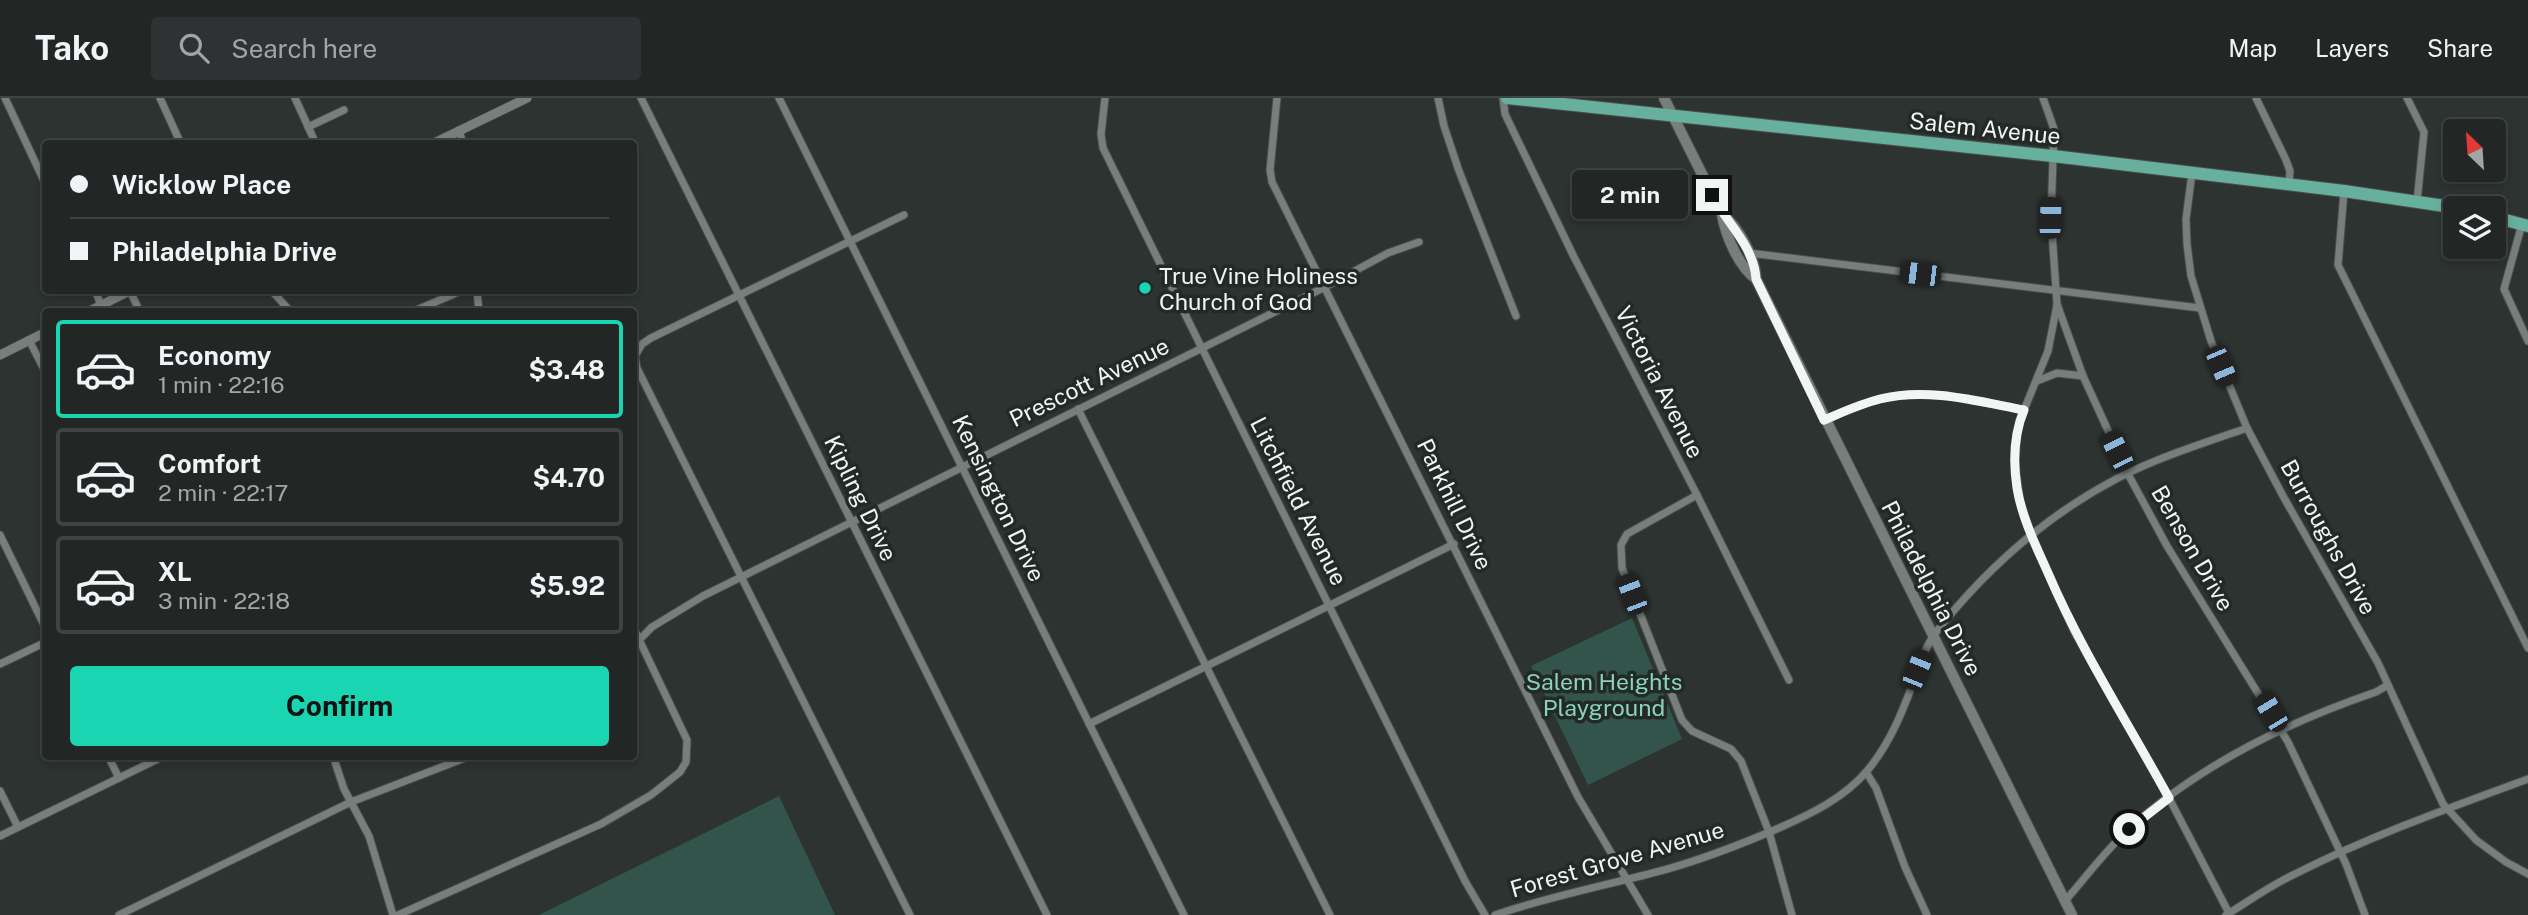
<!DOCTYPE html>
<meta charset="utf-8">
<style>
body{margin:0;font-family:"Public Sans",sans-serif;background:#2e3232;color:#f1f3f6;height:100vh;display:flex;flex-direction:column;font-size:26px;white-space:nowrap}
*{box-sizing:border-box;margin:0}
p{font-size:23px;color:#a2a5a7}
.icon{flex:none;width:38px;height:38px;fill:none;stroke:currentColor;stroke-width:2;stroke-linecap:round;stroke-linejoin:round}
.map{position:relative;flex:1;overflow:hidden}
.side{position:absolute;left:42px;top:210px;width:595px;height:452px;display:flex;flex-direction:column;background:#222625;border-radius:7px;box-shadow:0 4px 10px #0003,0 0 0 2px #3f4342}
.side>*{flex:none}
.guide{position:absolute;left:42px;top:42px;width:595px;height:154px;border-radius:7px;box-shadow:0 4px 10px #0003,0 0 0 2px #3f4342;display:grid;align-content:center;height:154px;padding:0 28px;background:#222625}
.needle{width:46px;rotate:335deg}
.fabs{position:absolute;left:2443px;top:21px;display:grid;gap:14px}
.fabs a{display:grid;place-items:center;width:63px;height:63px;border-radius:7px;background:#222625;box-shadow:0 4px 10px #0003,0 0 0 2px #3f4342;font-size:35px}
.end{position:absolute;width:32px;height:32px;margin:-16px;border:9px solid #f1f5f3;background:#111;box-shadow:0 0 0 4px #111}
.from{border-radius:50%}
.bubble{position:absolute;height:49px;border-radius:7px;background:#222625;box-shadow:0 4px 10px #0003,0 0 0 2px #3f4342;font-size:23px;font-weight:700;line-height:49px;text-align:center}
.car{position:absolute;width:21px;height:42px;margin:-21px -10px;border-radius:9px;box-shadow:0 0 5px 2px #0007;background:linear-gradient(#222 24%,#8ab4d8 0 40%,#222 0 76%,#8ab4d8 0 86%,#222 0)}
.guide b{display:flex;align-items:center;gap:24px;height:66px;font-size:26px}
.guide b+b{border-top:2px solid #3f4342}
.guide i{width:18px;height:18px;background:#f1f3f6}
ul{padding:12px 0 0;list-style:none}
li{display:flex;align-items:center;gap:21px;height:98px;margin:0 14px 10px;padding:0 14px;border:4px solid #3f4342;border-radius:7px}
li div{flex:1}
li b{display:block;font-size:26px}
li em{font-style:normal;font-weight:700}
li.current{border-color:#19d5b2}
li>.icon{width:63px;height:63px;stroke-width:1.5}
.primary-button{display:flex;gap:14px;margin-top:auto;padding:14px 28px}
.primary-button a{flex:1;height:80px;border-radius:7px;background:#19d5b2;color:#111;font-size:28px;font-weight:700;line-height:80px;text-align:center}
header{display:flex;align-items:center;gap:42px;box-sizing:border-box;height:98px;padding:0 35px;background:#222625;border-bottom:2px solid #3f4342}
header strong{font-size:33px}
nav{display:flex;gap:38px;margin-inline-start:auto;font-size:24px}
.search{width:490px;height:63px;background:#2e3232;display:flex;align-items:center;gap:18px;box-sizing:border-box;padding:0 24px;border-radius:7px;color:#a2a5a7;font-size:26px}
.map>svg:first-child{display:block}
</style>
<header>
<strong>Tako</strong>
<div class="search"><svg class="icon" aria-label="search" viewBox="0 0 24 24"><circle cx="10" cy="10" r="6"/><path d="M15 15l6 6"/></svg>Search here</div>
<nav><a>Map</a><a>Layers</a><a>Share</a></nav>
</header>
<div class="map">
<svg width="2528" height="817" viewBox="0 0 2528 817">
<rect width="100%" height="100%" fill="#2d3331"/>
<g fill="#33544b">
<polygon points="1632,520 1682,641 1588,687 1531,568"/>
<polygon points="779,698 835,817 539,817"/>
</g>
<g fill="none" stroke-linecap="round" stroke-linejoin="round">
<defs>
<g id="minor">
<polyline points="5,0 46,87"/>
<polyline points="160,0 181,46"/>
<polyline points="295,0 316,46"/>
<polyline points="641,0 1047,817"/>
<polyline points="779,0 1184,817"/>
<polyline points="1105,0 1101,36 1103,50 1465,783 1485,817"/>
<polyline points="1277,0 1270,72 1272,84 1578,699 1648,817"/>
<polyline points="1438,0 1444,28 1459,73 1516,218"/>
<polyline points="1503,0 1505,16 1574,159 1697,397 1789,582"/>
<polyline points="2043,0 2054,31 2051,120 2057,206 2083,278 2128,376 2167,448 2288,644 2346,766 2365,817"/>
<polyline points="2256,0 2286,62 2290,73 2289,87"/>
<polyline points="2407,0 2424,34 2417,104"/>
<polyline points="308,29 344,12"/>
<polyline points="459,32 463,46"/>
<polyline points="2192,75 2186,121 2187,146 2191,178 2211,243 2247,330 2283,398 2378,565 2443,706 2476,742 2506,764 2528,776"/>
<polyline points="2344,93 2338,167 2528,550"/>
<polyline points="904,117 651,240 642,246 635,258 637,270 910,817"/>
<polyline points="2522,126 2504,191 2528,243"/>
<polyline points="1749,155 2200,210"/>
<polyline points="95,192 101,207"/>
<polyline points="271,192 291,214"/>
<polyline points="477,192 479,214"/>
<polyline points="130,193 140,214"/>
<polyline points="2057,207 2048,253 2020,322 2017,336 2015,365 2020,404 2031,436 2074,533 2169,700 2230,817"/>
<polyline points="412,214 463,192"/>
<polyline points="29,242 46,275"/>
<polyline points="2037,283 2057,275 2083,278"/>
<polyline points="1078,311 1330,817"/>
<path d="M 1824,322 C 1843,314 1860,306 1880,301 C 1927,289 1977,303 2024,312"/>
<polyline points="1697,397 1627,436 1621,447 1622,470 1682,622 1692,633 1731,651 1741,663 1769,734 1792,817"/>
<polyline points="0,437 46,531"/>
<polyline points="634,547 652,529 703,498 1325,189 1388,155 1419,144"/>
<polyline points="0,566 46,544"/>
<polyline points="1089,626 1454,446"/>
<polyline points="108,658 119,680"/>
<polyline points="333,658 344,691 369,738 393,817"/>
<polyline points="1866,674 1876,690 1905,769 1927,817"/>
<polyline points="0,693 18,729"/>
<polyline points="0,738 164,658"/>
<path d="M 2065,803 C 2086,779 2105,753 2129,731 C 2198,668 2288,624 2376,594 L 2388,587"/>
<polyline points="119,817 351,704 470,658"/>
<polyline points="398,817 601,726 651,697 680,674 686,664 687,642 634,531"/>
<path d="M 1495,817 C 1550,798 1608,787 1664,772 C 1703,761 1742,746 1779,730 C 1811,716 1844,700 1867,673 C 1898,636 1909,593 1927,549 L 1933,538 C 1983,474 2045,418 2118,380 C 2159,359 2204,345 2247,330"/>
<path d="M 2226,817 C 2249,803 2271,787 2295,776 C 2370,738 2449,710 2528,681"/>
</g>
<g id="tertiary">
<polyline points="432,46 527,0"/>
<polyline points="88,214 131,192"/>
<polyline points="0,257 46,234"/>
</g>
<g id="secondary">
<path d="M 1664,0 L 1722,116 C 1725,137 1739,169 1756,181"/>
<path d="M 1722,116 C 1739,130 1755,159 1756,181 L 2072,817"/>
</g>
<g id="primary">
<polyline points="1507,0 2053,58 2344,93 2458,110"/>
<polyline points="2494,119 2528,128"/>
</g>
</defs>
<use href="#minor" stroke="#4a4f4d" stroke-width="9"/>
<use href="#tertiary" stroke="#4a4f4d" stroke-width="10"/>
<use href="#secondary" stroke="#4a4f4d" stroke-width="12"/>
<use href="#primary" stroke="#4a4f4d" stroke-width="14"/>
<use href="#minor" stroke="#787e7c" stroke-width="7"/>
<use href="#tertiary" stroke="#787e7c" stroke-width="9"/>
<use href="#secondary" stroke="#787e7c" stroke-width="10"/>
<use href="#primary" stroke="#67b09e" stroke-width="12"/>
</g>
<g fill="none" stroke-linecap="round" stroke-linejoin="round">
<path stroke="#f1f5f3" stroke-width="9" d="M 1712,97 C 1726,124 1754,148 1756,181 L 1824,322 C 1843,314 1860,306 1880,301 C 1927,289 1977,303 2024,312 C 2014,336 2013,364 2017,390 C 2022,420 2036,448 2048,475 C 2082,554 2128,625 2169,700 L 2129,731"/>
</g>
<circle fill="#19d5b2" stroke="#232927" stroke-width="2.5" cx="1145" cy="190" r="7"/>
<g text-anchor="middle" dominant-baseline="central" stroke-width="7" stroke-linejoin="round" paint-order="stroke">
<g font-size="23" fill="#f1f5f3" stroke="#232927">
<text transform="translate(1985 30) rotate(6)">Salem Avenue</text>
<text transform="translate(1089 284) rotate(-26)">Prescott Avenue</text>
<text transform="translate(1660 284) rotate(63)">Victoria Avenue</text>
<text transform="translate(861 400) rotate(64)">Kipling Drive</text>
<text transform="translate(999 400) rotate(64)">Kensington Drive</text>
<text transform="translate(1299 403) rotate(63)">Litchfield Avenue</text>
<text transform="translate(1455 406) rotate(64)">Parkhill Drive</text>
<text transform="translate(2329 439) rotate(61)">Burroughs Drive</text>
<text transform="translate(2193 450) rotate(60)">Benson Drive</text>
<text transform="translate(1932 490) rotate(63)">Philadelphia Drive</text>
<text transform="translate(1617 761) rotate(-16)">Forest Grove Avenue</text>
</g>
<g font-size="23" fill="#f1f5f3" stroke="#232927" text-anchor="start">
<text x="1159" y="177">True Vine Holiness<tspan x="1159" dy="26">Church of God</tspan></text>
</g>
<g font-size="23" fill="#8ad3be" stroke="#232927">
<text x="1604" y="583">Salem Heights<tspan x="1604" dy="26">Playground</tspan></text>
</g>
</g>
</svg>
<div class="fabs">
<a><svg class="needle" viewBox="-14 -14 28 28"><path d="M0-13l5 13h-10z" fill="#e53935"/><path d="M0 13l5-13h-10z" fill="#a2a5a7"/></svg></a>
<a><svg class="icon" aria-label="layers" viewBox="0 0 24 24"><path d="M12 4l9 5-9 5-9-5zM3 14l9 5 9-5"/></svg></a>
</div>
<i class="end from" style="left:2129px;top:731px"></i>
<i class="end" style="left:1712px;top:97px"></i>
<div class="bubble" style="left:1572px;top:72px;width:116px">2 min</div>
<i class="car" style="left:2050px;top:120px;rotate:2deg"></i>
<i class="car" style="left:1920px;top:176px;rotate:277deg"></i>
<i class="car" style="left:2221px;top:268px;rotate:157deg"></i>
<i class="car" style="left:2117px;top:353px;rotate:334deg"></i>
<i class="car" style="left:1632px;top:496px;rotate:339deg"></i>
<i class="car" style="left:1917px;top:572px;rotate:22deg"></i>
<i class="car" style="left:2271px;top:614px;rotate:329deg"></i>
<div class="guide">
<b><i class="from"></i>Wicklow Place</b>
<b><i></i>Philadelphia Drive</b>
</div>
<section class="side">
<ul>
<li class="current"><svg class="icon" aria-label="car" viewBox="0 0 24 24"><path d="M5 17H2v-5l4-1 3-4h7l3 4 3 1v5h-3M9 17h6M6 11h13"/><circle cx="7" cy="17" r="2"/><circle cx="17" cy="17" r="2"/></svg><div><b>Economy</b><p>1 min · 22:16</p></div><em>$3.48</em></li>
<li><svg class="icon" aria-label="car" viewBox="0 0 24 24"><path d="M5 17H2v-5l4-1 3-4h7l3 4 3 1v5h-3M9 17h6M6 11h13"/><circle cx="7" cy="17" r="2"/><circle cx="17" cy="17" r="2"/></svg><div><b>Comfort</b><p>2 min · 22:17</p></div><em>$4.70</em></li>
<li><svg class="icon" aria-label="car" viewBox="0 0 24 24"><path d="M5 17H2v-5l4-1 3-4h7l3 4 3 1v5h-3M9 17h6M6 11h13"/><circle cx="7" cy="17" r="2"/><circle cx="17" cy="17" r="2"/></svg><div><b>XL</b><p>3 min · 22:18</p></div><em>$5.92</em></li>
</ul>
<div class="primary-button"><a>Confirm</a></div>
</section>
</div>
